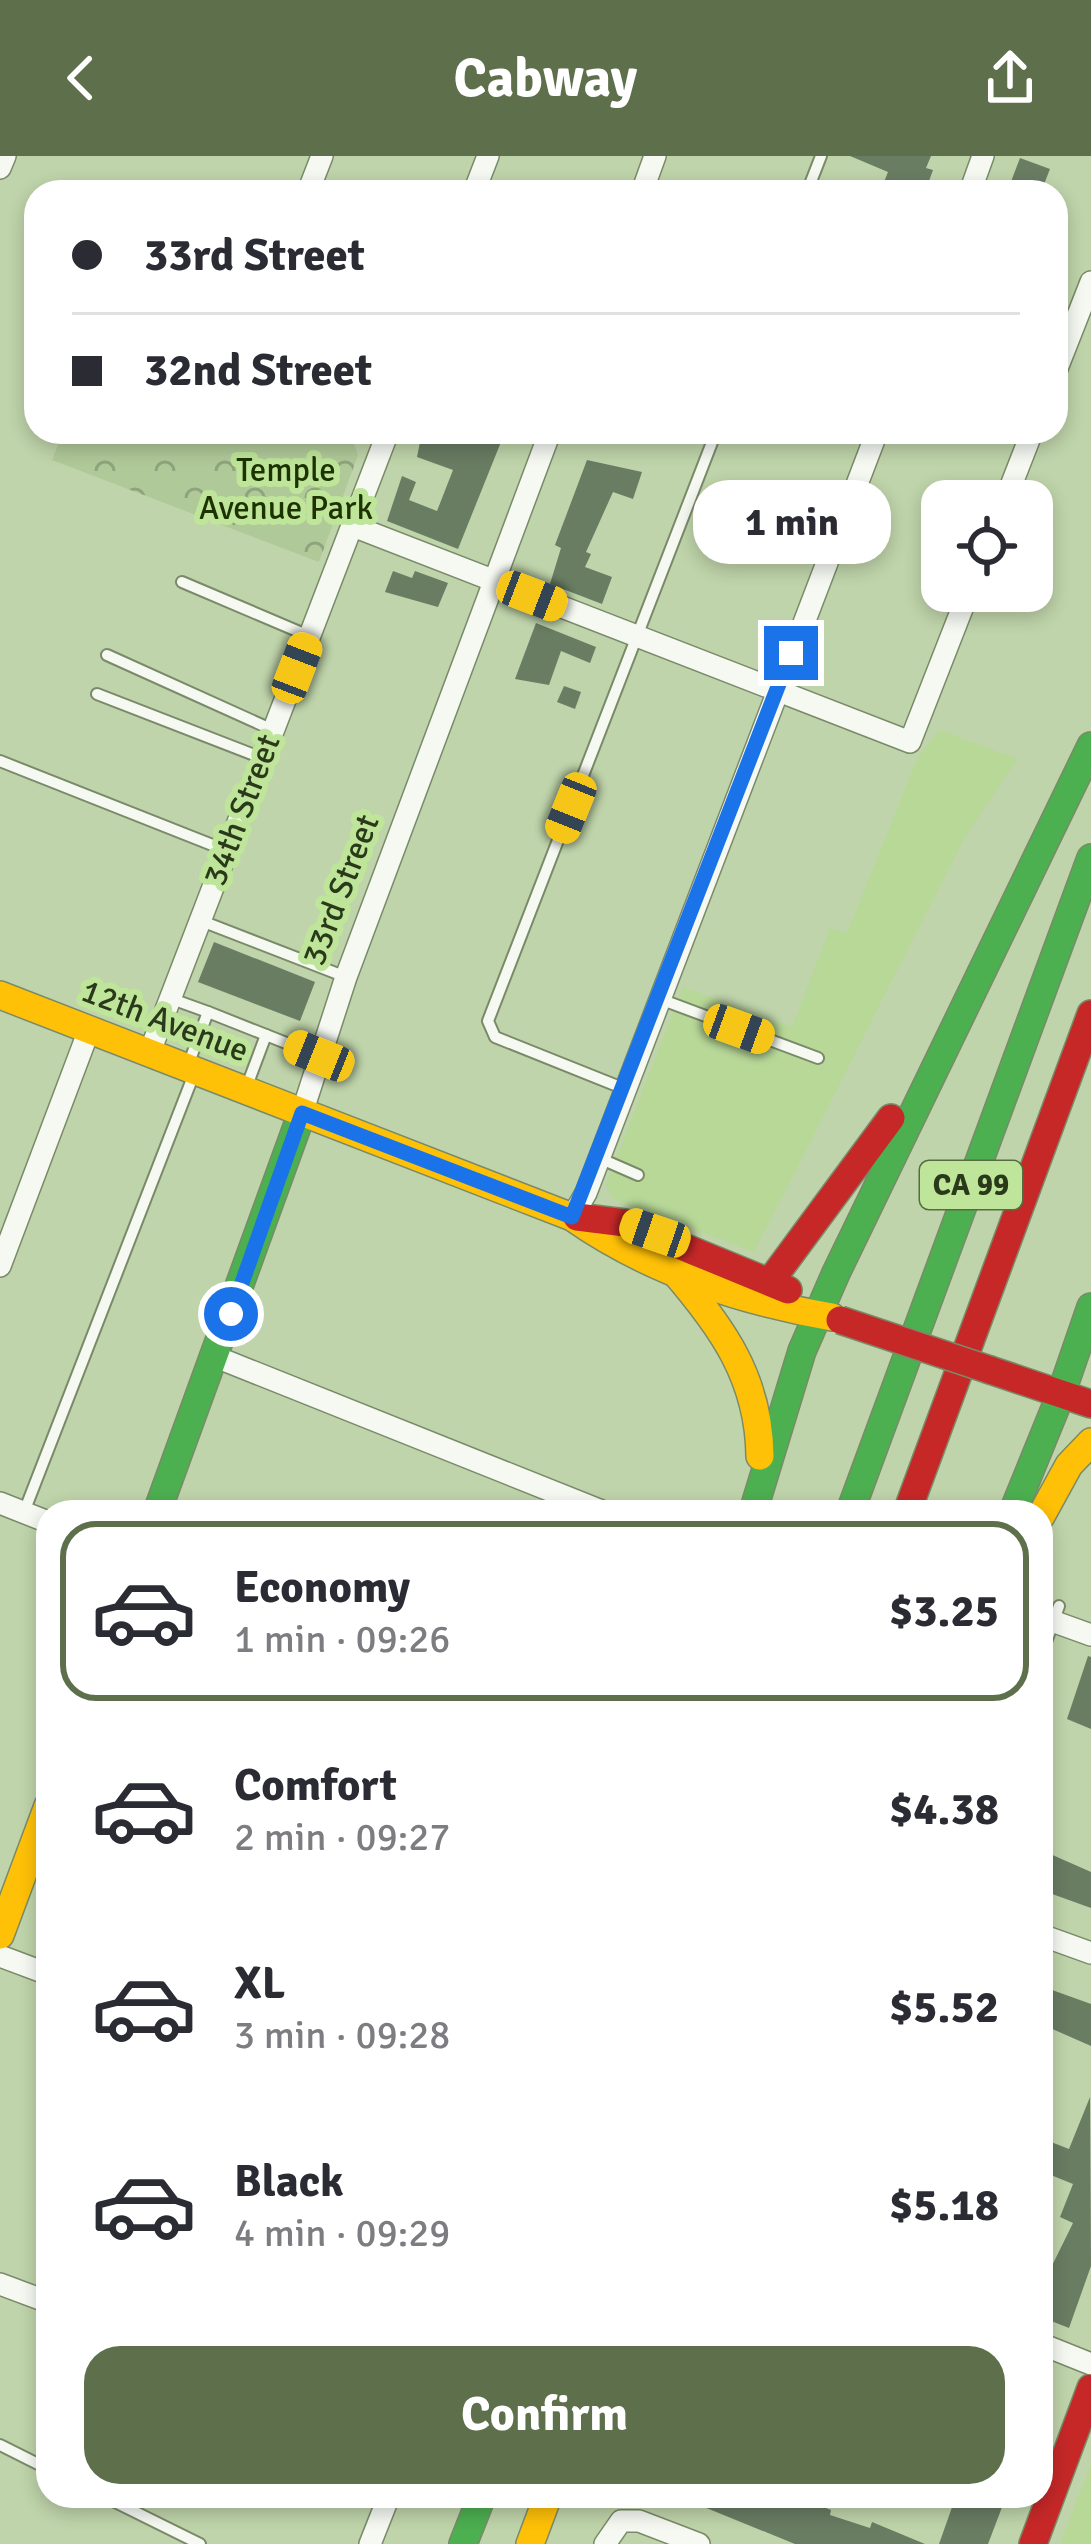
<!DOCTYPE html>
<meta charset="utf-8">
<style>
body{margin:0;font-family:Signika,sans-serif;background:#f7f7f7;color:#2b2b33;height:100vh;display:flex;flex-direction:column;font-size:45px;white-space:nowrap}
*{box-sizing:border-box;margin:0}
p{font-size:39px;color:#7c7c81}
.icon{flex:none;width:66px;height:66px;fill:none;stroke:currentColor;stroke-width:2;stroke-linecap:round;stroke-linejoin:round}
.map{position:relative;flex:1;overflow:hidden}
.side{position:absolute;left:36px;top:1344px;width:1017px;height:1008px;display:flex;flex-direction:column;background:#fff;border-radius:36px;box-shadow:0 6px 18px #0003}
.side>*{flex:none}
.top-card{position:absolute;left:24px;top:24px;width:1044px;height:264px;border-radius:36px;box-shadow:0 6px 18px #0003;display:grid;align-content:center;height:264px;padding:0 48px;background:#fff}
.controls{position:absolute;left:921px;top:324px;display:grid;gap:24px}
.controls a{display:grid;place-items:center;width:132px;height:132px;border-radius:24px;background:#fff;box-shadow:0 6px 18px #0003;font-size:60px}
.end{position:absolute;width:54px;height:54px;margin:-27px;border:15px solid #1a73e8;background:#fff;box-shadow:0 0 0 6px #fff}
.from{border-radius:50%}
.bubble{position:absolute;height:84px;border-radius:36px;background:#fff;box-shadow:0 6px 18px #0003;font-size:39px;font-weight:700;line-height:84px;text-align:center}
.car{position:absolute;width:36px;height:72px;margin:-36px -18px;border-radius:15px;box-shadow:0 0 9px 3px #0007;background:linear-gradient(#f5c518 24%,#345 0 40%,#f5c518 0 76%,#345 0 86%,#f5c518 0)}
.top-card b{display:flex;align-items:center;gap:42px;height:114px;font-size:45px}
.top-card b+b{border-top:3px solid #e1e1e2}
.top-card i{width:30px;height:30px;background:#2b2b33}
ul{padding:21px 0 0;list-style:none}
li{display:flex;align-items:center;gap:36px;height:180px;margin:0 24px 18px;padding:0 24px;border:6px solid transparent;border-radius:36px}
li div{flex:1}
li b{display:block;font-size:45px}
li em{font-style:normal;font-weight:700}
li.on{border-color:#5e6f4c}
li>.icon{width:108px;height:108px;stroke-width:1.5}
.action{display:flex;gap:24px;margin-top:auto;padding:24px 48px}
.action a{flex:1;height:138px;border-radius:36px;background:#5e6f4c;color:#fff;font-size:48px;font-weight:700;line-height:138px;text-align:center}
header{display:flex;justify-content:space-between;align-items:center;height:156px;padding:0 48px;background:#5e6f4c;color:#fff;font-size:54px;font-weight:700}
.map>svg:first-child{display:block}
</style>
<header><svg class="icon" aria-label="back" viewBox="0 0 24 24"><path d="M15 5l-7 7 7 7"/></svg>Cabway<svg class="icon" aria-label="share" viewBox="0 0 24 24"><path d="M12 15V3M7 8l5-5 5 5M5 13v7h14v-7"/></svg></header>
<div class="map">
<svg width="1091" height="2388" viewBox="0 0 1091 2388">
<defs>
<pattern id="park-crowns" width="20" height="18" patternUnits="userSpaceOnUse" patternTransform="scale(3)"><rect width="20" height="18" fill="#b0c999"/><path d="M2 6a3 3 0 1 1 6 0M12 15a3 3 0 1 1 6 0" fill="none" stroke="#8fa47c"/></pattern>
</defs>
<rect width="100%" height="100%" fill="#bfd4aa"/>
<g fill="#b8d898">
<polygon points="940,574 1017,603 964,683 754,1096 613,1043 606,1029 683,831 792,871 830,772 847,777 918,601"/>
<polygon points="1091,2308 1091,2388 1060,2388"/>
</g>
<polygon fill="url(#park-crowns)" points="63,276 331,276 354,287 358,299 319,406 52,304"/>
<g fill="#697d63">
<polygon points="850,0 931,0 926,12 933,14 925,36 880,36 888,16"/>
<polygon points="1020,2 1050,13 1041,36 1007,36"/>
<polygon points="422,276 505,276 458,393 387,365 402,320 416,326 409,344 437,355 453,314 417,301"/>
<polygon points="587,304 642,316 633,343 613,336 586,396 591,398 585,411 612,421 602,448 550,428 561,392 555,389"/>
<polygon points="393,415 412,422 415,415 448,427 438,451 385,436"/>
<polygon points="536,467 596,491 590,507 561,495 549,529 515,523"/>
<polygon points="564,530 581,536 575,553 557,546"/>
<polygon points="214,786 315,826 300,865 198,826"/>
<polygon points="1088,1500 1091,1501 1091,1573 1067,1563"/>
<polygon points="1048,1697 1091,1716 1091,1752 1041,1734"/>
<polygon points="1041,1830 1091,1848 1091,1890 1041,1868"/>
<polygon points="1090,1941 1091,2110 1069,2172 1041,2161 1041,2132 1073,2067 1060,2061 1073,2028 1041,2015 1041,2007 1051,1986 1069,1993"/>
<polygon points="677,2340 795,2340 831,2354 830,2359 870,2372 872,2366 925,2388 795,2388"/>
<polygon points="956,2340 1004,2346 988,2388 939,2388"/>
</g>
<g fill="none" stroke-linecap="round" stroke-linejoin="round">
<defs>
<g id="lane">
<polyline points="807,36 821,0"/>
<polyline points="182,426 309,480"/>
<polyline points="107,499 273,574"/>
<polyline points="97,538 262,602"/>
<polyline points="0,605 225,694"/>
<polyline points="199,764 346,821"/>
<polyline points="172,843 208,856"/>
<polyline points="660,843 818,902"/>
<polyline points="266,879 319,900"/>
<polyline points="188,909 208,856 266,879 245,935"/>
<polyline points="625,933 495,881 488,865 716,276"/>
<polyline points="599,1002 638,1019"/>
<polyline points="24,1356 194,918"/>
<polyline points="1045,1489 1059,1450"/>
<polyline points="0,2289 48,2313"/>
<polyline points="103,2340 200,2388"/>
</g>
<g id="street">
<polyline points="0,12 5,0"/>
<polyline points="308,36 322,0"/>
<polyline points="474,36 488,0"/>
<polyline points="642,36 655,0"/>
<polyline points="970,36 983,0"/>
<polyline points="1056,215 1091,126"/>
<polyline points="1005,345 1032,276"/>
<polyline points="353,370 910,586 969,435"/>
<polyline points="149,898 388,276"/>
<polyline points="302,957 346,821 550,276"/>
<polyline points="572,1061 586,1037 877,276"/>
<polyline points="0,1110 89,874"/>
<polyline points="216,1201 604,1356"/>
<polyline points="0,1347 48,1366"/>
<polyline points="1041,1461 1091,1479"/>
<polyline points="1041,1779 1091,1797"/>
<polyline points="0,1800 48,1818"/>
<polyline points="0,2128 48,2146"/>
<polyline points="1041,2188 1091,2208"/>
<polyline points="370,2388 389,2340"/>
<polyline points="605,2388 621,2365 639,2365 699,2388"/>
</g>
<g id="fast">
<polyline points="1061,1238 1091,1151"/>
<polyline points="157,1356 302,957"/>
<polyline points="753,1356 802,1195 836,1117 1091,590"/>
<polyline points="850,1356 1091,702"/>
<polyline points="1013,1356 1061,1238"/>
<polyline points="463,2388 482,2340"/>
</g>
<g id="slow">
<path d="M 0,839 L 572,1061 C 649,1115 740,1145 832,1161"/>
<path d="M 673,1114 C 722,1171 759,1222 760,1300"/>
<polyline points="1041,1360 1069,1309 1091,1286"/>
<polyline points="0,1779 48,1650"/>
<polyline points="530,2388 548,2340"/>
</g>
<g id="jam">
<polyline points="577,1061 625,1067 788,1134"/>
<polyline points="772,1123 891,962"/>
<polyline points="990,1214 1091,1248"/>
<polyline points="907,1356 1091,858"/>
<polyline points="1033,2388 1091,2232"/>
</g>
</defs>
<use href="#lane" stroke="#7a8a69" stroke-width="14"/>
<use href="#street" stroke="#7a8a69" stroke-width="24"/>
<use href="#fast" stroke="#7a8a69" stroke-width="30"/>
<use href="#slow" stroke="#7a8a69" stroke-width="30"/>
<use href="#jam" stroke="#7a8a69" stroke-width="30"/>
<use href="#lane" stroke="#f5f9f2" stroke-width="10"/>
<use href="#street" stroke="#f5f9f2" stroke-width="21"/>
<use href="#fast" stroke="#4caf50" stroke-width="27"/>
<use href="#slow" stroke="#ffc107" stroke-width="27"/>
<use href="#jam" stroke="#c62828" stroke-width="27"/>
<defs>
<polyline id="jam-bridge" points="840,1164 990,1214"/>
</defs>
<use href="#jam-bridge" stroke="#7a8a69" stroke-width="30" stroke-linecap="butt"/>
<use href="#jam-bridge" stroke="#c62828" stroke-width="27"/>
</g>
<g fill="none" stroke-linecap="round" stroke-linejoin="round">
<polyline stroke="#1a73e8" stroke-width="15" points="231,1158 302,957 572,1061 791,497"/>
</g>
<g text-anchor="middle" dominant-baseline="central" stroke-width="12" stroke-linejoin="round" paint-order="stroke">
<rect fill="#bee599" stroke="#566d40" stroke-width="3" x="920" y="1005" width="102" height="48" rx="9"/>
<g font-size="30" font-weight="bold" fill="#2a391a">
<text x="971" y="1029">CA 99</text>
</g>
<g font-size="33" fill="#1c3200" stroke="#bee599">
<text x="286" y="314">Temple<tspan x="286" dy="38">Avenue Park</tspan></text>
</g>
<g font-size="33" fill="#2a391a" stroke="#bee599">
<text transform="translate(242 654) rotate(-69)">34th Street</text>
<text transform="translate(341 734) rotate(-69)">33rd Street</text>
<text transform="translate(165 865) rotate(21)">12th Avenue</text>
</g>
</g>
</svg>
<div class="controls">
<a><svg class="icon" aria-label="locate" viewBox="0 0 24 24"><circle cx="12" cy="12" r="6"/><path d="M12 2v4M12 18v4M2 12h4M18 12h4"/></svg></a>
</div>
<i class="end from" style="left:231px;top:1158px"></i>
<i class="end" style="left:791px;top:497px"></i>
<div class="bubble" style="left:693px;top:324px;width:198px">1 min</div>
<i class="car" style="left:532px;top:440px;rotate:111deg"></i>
<i class="car" style="left:297px;top:512px;rotate:21deg"></i>
<i class="car" style="left:571px;top:652px;rotate:202deg"></i>
<i class="car" style="left:739px;top:873px;rotate:110deg"></i>
<i class="car" style="left:319px;top:900px;rotate:292deg"></i>
<i class="car" style="left:655px;top:1077px;rotate:289deg"></i>
<div class="top-card">
<b><i class="from"></i>33rd Street</b>
<b><i></i>32nd Street</b>
</div>
<section class="side">
<ul>
<li class="on"><svg class="icon" aria-label="car" viewBox="0 0 24 24"><path d="M5 17H2v-5l4-1 3-4h7l3 4 3 1v5h-3M9 17h6M6 11h13"/><circle cx="7" cy="17" r="2"/><circle cx="17" cy="17" r="2"/></svg><div><b>Economy</b><p>1 min · 09:26</p></div><em>$3.25</em></li>
<li><svg class="icon" aria-label="car" viewBox="0 0 24 24"><path d="M5 17H2v-5l4-1 3-4h7l3 4 3 1v5h-3M9 17h6M6 11h13"/><circle cx="7" cy="17" r="2"/><circle cx="17" cy="17" r="2"/></svg><div><b>Comfort</b><p>2 min · 09:27</p></div><em>$4.38</em></li>
<li><svg class="icon" aria-label="car" viewBox="0 0 24 24"><path d="M5 17H2v-5l4-1 3-4h7l3 4 3 1v5h-3M9 17h6M6 11h13"/><circle cx="7" cy="17" r="2"/><circle cx="17" cy="17" r="2"/></svg><div><b>XL</b><p>3 min · 09:28</p></div><em>$5.52</em></li>
<li><svg class="icon" aria-label="car" viewBox="0 0 24 24"><path d="M5 17H2v-5l4-1 3-4h7l3 4 3 1v5h-3M9 17h6M6 11h13"/><circle cx="7" cy="17" r="2"/><circle cx="17" cy="17" r="2"/></svg><div><b>Black</b><p>4 min · 09:29</p></div><em>$5.18</em></li>
</ul>
<div class="action"><a>Confirm</a></div>
</section>
</div>
